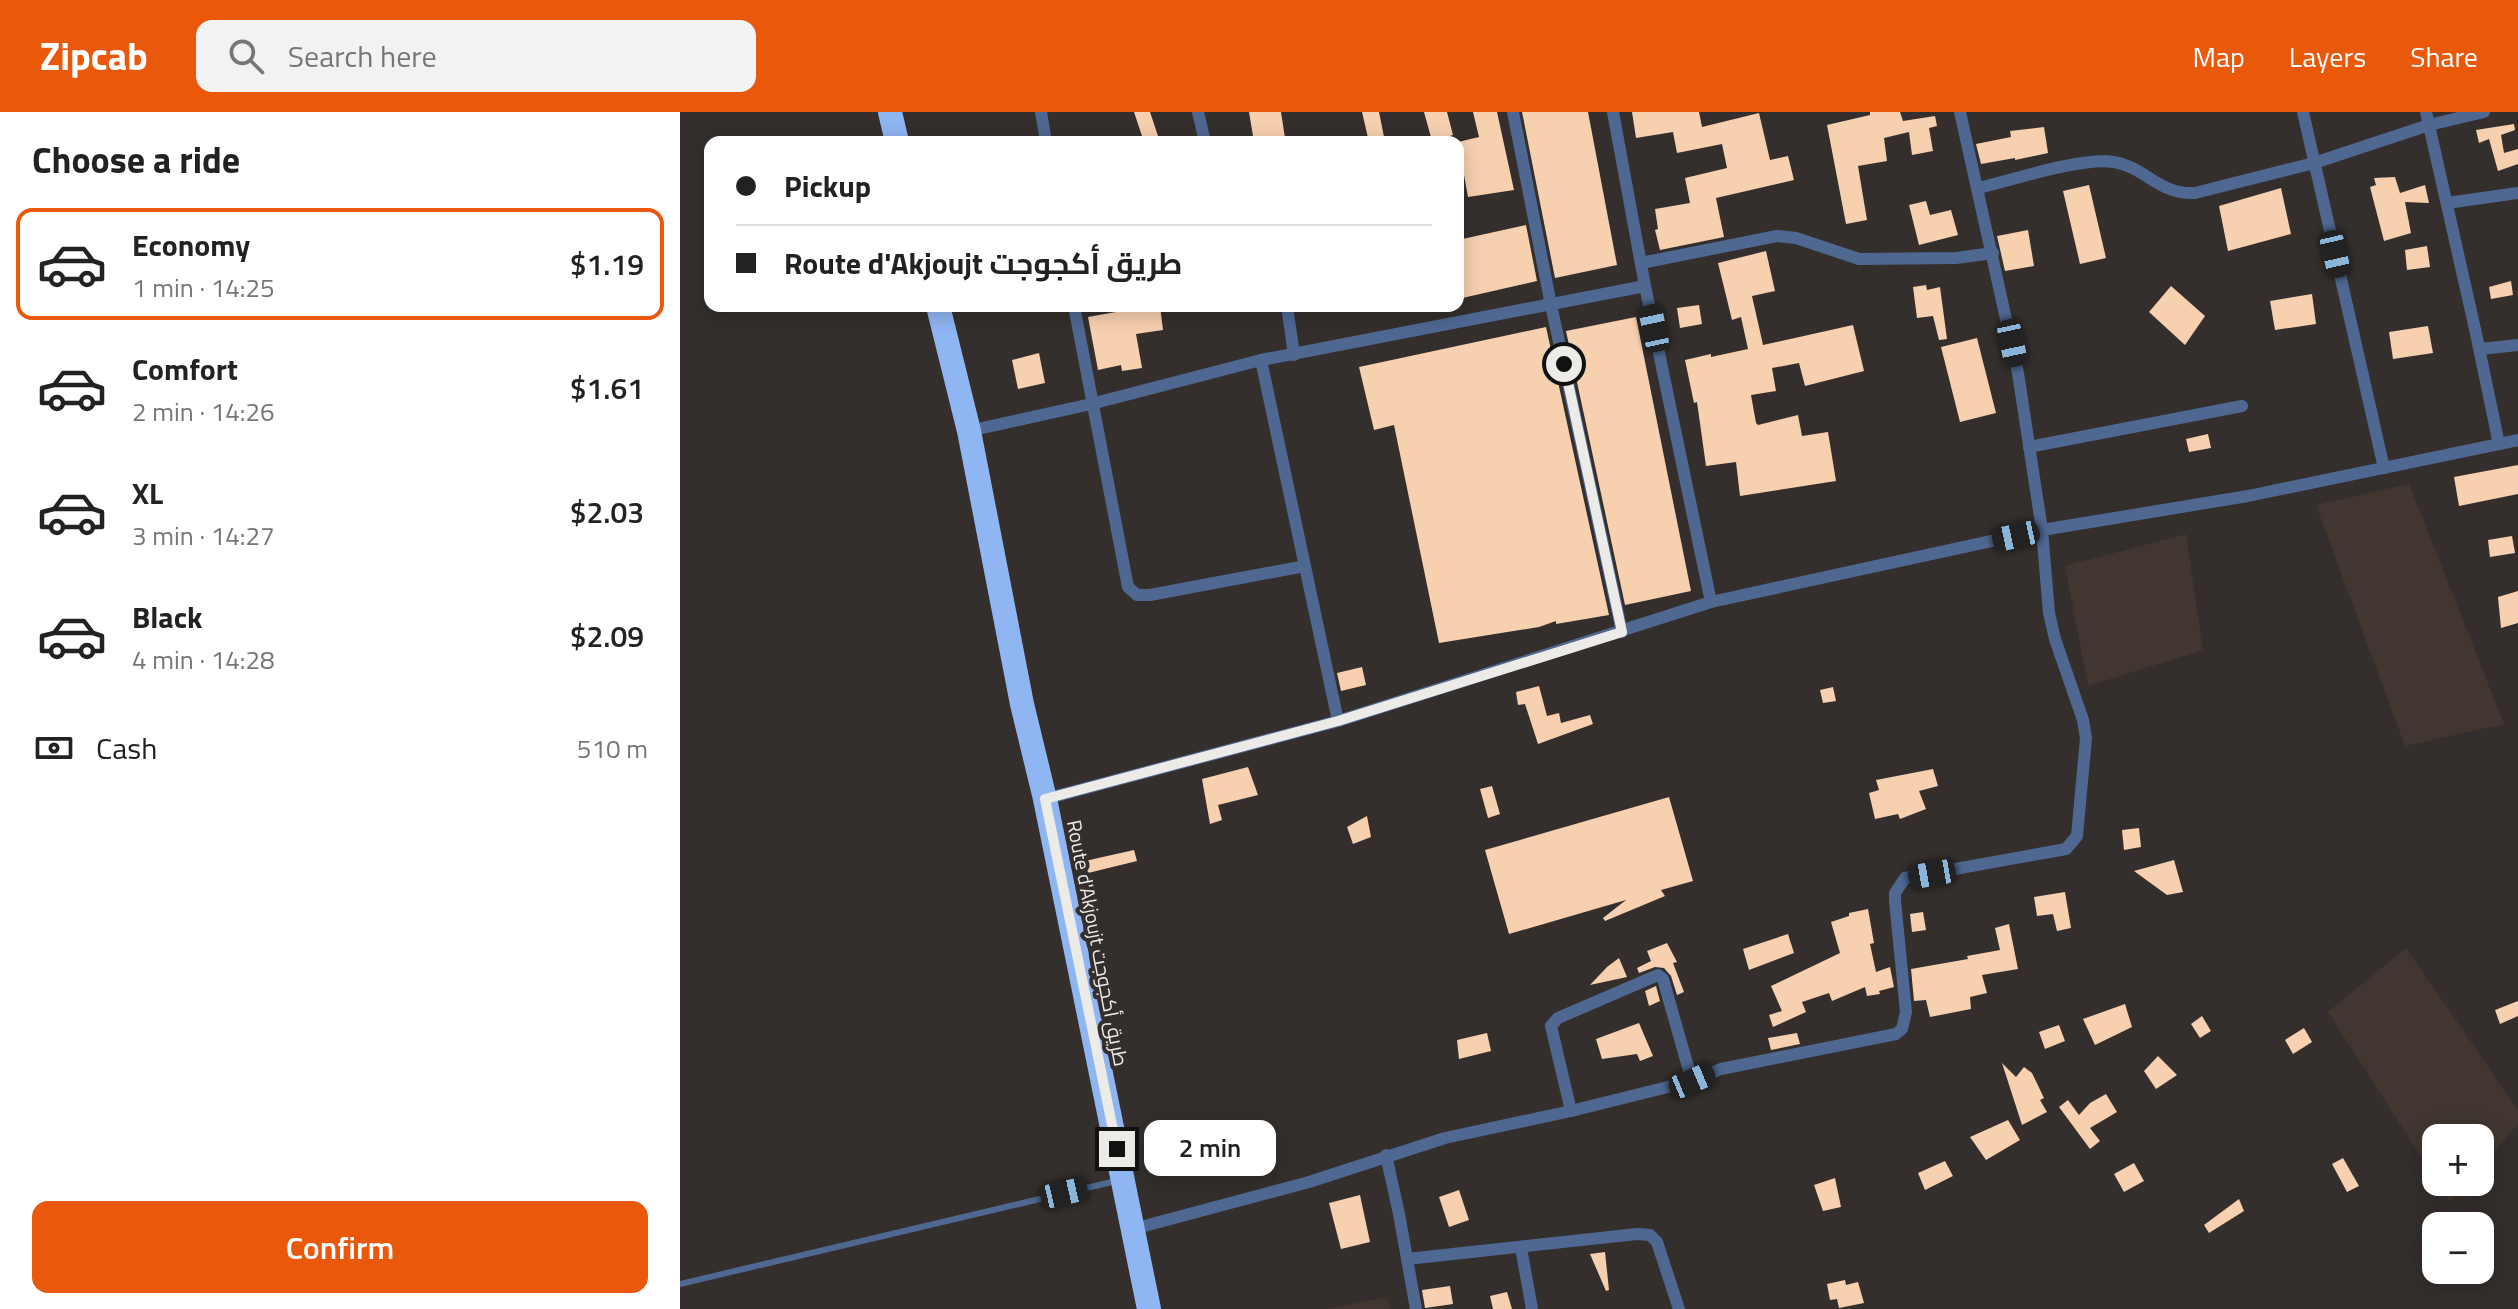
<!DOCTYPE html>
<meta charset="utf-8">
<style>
body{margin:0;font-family:"Titillium Web",Cairo,sans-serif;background:#f2f2f2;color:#222;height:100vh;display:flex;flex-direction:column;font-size:30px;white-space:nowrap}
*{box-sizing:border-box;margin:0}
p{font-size:26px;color:#767676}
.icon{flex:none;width:44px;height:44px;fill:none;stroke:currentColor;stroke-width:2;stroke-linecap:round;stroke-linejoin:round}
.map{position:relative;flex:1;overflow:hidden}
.panel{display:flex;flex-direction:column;background:#fff;width:680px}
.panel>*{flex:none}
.guide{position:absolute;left:24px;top:24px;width:760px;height:176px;border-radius:16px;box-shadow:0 4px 20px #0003;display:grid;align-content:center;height:176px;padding:0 32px;background:#fff}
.fabs{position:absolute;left:1742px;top:1012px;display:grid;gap:16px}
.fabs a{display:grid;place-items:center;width:72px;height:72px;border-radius:16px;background:#fff;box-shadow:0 4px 20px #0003;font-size:40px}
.end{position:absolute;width:36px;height:36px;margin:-18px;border:10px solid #edebe8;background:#111;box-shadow:0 0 0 4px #111}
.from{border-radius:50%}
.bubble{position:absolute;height:56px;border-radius:16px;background:#fff;box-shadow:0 4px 20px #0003;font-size:26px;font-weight:600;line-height:56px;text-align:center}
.car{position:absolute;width:24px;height:48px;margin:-24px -12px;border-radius:10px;box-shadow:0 0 6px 2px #0007;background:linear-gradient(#222 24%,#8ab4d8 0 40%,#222 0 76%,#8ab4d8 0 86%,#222 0)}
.guide b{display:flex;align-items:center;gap:28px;height:76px;font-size:30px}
.guide b+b{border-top:2px solid #e0e0e0}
.guide i{width:20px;height:20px;background:#222}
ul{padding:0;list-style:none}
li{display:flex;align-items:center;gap:24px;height:112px;margin:0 16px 12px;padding:0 16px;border:4px solid transparent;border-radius:16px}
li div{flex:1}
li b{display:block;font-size:30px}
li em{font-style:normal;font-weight:600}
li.active{border-color:#ea580c}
li>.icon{width:72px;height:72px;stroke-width:1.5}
h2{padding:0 32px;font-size:36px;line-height:96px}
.pay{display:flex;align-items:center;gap:20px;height:88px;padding:0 32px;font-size:30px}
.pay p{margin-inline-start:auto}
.button{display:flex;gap:16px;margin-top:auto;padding:16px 32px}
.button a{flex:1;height:92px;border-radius:16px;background:#ea580c;color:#fff;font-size:32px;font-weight:600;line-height:92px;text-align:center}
header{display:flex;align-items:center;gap:48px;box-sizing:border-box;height:112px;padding:0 40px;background:#ea580c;color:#fff}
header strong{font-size:38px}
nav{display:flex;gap:44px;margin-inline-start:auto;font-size:28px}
.search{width:560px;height:72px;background:#f2f2f2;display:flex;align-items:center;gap:20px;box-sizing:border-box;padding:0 28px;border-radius:16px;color:#767676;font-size:30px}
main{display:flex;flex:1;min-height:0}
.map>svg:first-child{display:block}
</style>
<header>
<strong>Zipcab</strong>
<div class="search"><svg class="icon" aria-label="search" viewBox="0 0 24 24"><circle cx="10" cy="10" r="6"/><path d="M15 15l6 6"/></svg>Search here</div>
<nav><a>Map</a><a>Layers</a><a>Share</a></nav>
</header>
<main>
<section class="panel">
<h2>Choose a ride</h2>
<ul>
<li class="active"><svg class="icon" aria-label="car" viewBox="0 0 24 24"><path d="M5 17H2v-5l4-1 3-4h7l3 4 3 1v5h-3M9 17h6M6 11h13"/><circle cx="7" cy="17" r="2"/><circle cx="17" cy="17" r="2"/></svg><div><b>Economy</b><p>1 min · 14:25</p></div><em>$1.19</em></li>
<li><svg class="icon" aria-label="car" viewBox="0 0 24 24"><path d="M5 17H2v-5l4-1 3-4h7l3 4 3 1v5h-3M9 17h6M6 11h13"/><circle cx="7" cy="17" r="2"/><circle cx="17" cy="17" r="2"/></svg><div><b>Comfort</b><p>2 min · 14:26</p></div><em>$1.61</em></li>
<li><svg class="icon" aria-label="car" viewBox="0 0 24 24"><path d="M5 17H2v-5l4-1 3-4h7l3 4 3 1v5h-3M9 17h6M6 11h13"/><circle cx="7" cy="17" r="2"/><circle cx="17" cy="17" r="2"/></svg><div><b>XL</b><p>3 min · 14:27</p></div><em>$2.03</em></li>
<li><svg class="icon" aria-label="car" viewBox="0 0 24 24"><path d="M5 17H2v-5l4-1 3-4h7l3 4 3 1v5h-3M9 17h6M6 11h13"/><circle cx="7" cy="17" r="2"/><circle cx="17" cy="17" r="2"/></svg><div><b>Black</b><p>4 min · 14:28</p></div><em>$2.09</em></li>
</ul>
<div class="pay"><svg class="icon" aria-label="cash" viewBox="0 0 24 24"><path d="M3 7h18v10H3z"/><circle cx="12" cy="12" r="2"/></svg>Cash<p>510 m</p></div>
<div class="button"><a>Confirm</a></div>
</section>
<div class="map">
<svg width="1838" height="1197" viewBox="0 0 1838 1197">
<rect width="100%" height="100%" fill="#342f2c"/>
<g fill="#413730">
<polygon points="1729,372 1824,612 1725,634 1636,393"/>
<polygon points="1506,422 1523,538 1408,574 1385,454"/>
<polygon points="1726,836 1838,998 1838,1012 1800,1055 1800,1026 1756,1026 1756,1068 1648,900"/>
<polygon points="1757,1070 1787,1070 1770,1090"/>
<polygon points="707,1185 710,1197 647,1197"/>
</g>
<g fill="#f7d0b0">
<polygon points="454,0 470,0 480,30 464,30"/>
<polygon points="569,0 601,0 605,26 593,28 593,30 574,30"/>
<polygon points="682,0 699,0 705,30 689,30"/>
<polygon points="744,0 767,0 773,23 752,29"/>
<polygon points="793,0 817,0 834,78 788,85 778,30 799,25"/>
<polygon points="842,0 908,0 937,153 875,166"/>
<polygon points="952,0 1019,0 1022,15 1079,1 1090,48 1108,44 1114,68 1036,86 1044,125 980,138 975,118 978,117 975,97 1010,91 1005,66 1047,56 1042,32 997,41 993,20 956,26"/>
<polygon points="1190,0 1220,0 1223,9 1255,4 1257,14 1249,16 1253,39 1232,43 1229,20 1204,26 1207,49 1178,54 1187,108 1166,112 1147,13 1190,3"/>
<polygon points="1834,12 1835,18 1821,23 1824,41 1838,37 1838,52 1818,59 1809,27 1799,31 1796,18"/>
<polygon points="1364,15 1368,41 1335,48 1335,46 1301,52 1296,32 1331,25 1330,19"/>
<polygon points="1715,65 1720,81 1745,73 1749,91 1725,90 1731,121 1704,129 1690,75 1696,73 1694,66"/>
<polygon points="1409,73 1426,146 1400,152 1383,79"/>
<polygon points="1601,76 1611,122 1548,139 1539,94"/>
<polygon points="1246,89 1250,103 1271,98 1278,123 1239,133 1229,93"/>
<polygon points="846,113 857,169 778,187 778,128"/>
<polygon points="1348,118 1354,154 1325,159 1317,124"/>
<polygon points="1747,134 1750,155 1727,158 1725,138"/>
<polygon points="1086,139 1095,179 1072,184 1083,233 1173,213 1184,259 1125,274 1119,251 1092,256 1096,279 1071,283 1076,311 1078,313 1118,303 1122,324 1148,320 1156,369 1060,384 1056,350 1026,354 1017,290 1014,291 1005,248 1031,242 1031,245 1068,237 1061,205 1052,208 1038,151"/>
<polygon points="1831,169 1833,183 1811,187 1809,175"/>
<polygon points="1246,173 1247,178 1260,175 1267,227 1259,228 1253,204 1237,206 1233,175"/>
<polygon points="1491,174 1525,204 1505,233 1469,200"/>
<polygon points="1632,182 1636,212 1595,218 1590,189"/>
<polygon points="1019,193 1022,212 1000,216 997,196"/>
<polygon points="469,194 480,194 483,218 456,222 462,256 442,259 441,253 418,258 408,205"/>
<polygon points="956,205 1011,479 945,493 886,219"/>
<polygon points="1748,214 1753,241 1713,247 1709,220"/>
<polygon points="866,215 929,503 876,512 876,509 859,515 759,531 714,313 694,318 679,255"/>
<polygon points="1297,226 1316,301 1280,310 1261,235"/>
<polygon points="359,241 365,271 338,277 332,248"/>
<polygon points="1528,322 1531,336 1509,340 1506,327"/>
<polygon points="1838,353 1838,382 1779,394 1774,365"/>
<polygon points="1832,424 1835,441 1810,445 1808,428"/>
<polygon points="1838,479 1838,511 1821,516 1818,485"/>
<polygon points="682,555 686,573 661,579 657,561"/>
<polygon points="859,574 867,604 879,601 881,611 910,603 913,612 858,632 845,592 838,593 836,580"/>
<polygon points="1153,575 1156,589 1143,591 1140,578"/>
<polygon points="568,655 578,683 538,693 542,708 530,712 522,667"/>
<polygon points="1253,657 1258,674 1239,679 1246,697 1220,707 1218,702 1195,707 1189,681 1199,678 1196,668"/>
<polygon points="812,674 820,702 808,706 800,677"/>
<polygon points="989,685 1013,769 981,778 985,784 925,809 923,806 946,788 829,822 805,738"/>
<polygon points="687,704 691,725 673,732 667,715"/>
<polygon points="1459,716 1461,735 1444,738 1442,718"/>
<polygon points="454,738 457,749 408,761 405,749"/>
<polygon points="1494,748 1503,780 1487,783 1454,759"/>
<polygon points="1385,780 1391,816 1377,819 1373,802 1357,804 1354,785"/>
<polygon points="1188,797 1194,831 1190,832 1196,860 1210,855 1214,875 1199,879 1200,882 1187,884 1185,875 1152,889 1149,881 1122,890 1126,900 1093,915 1089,903 1102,899 1091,874 1160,841 1151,810 1169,804 1169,801"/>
<polygon points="1243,800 1246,818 1232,820 1230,802"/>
<polygon points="1329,812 1338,857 1302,863 1307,881 1290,885 1291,897 1250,905 1246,888 1234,889 1231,857 1288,847 1287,844 1320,838 1315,816"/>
<polygon points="1108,822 1114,841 1069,858 1063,837"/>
<polygon points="987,831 997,850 993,851 1004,880 997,883 991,864 984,856 975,855 959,861 957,856 971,849 967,839"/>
<polygon points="939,846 947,865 910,873 927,855"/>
<polygon points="976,874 980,889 969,894 965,879"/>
<polygon points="1838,889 1838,904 1820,912 1815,898"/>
<polygon points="1445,892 1452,915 1415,933 1403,907"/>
<polygon points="1522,904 1531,919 1520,926 1511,912"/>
<polygon points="959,911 973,944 960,949 957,942 922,947 916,927"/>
<polygon points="1379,913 1385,929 1365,937 1359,920"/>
<polygon points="1624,916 1632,930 1613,942 1605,928"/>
<polygon points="807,921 811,939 779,947 777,928"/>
<polygon points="1117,921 1120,932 1091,938 1088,926"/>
<polygon points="1478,944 1497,963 1476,977 1464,959"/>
<polygon points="1322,951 1336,965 1344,955 1352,961 1364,986 1360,988 1367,1000 1342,1013"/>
<polygon points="1426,982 1437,1000 1410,1016 1420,1029 1410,1037 1379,995 1388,988 1399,1003 1410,991"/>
<polygon points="1328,1008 1340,1028 1306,1048 1290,1025"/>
<polygon points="1663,1046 1679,1074 1667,1080 1652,1052"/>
<polygon points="1265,1049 1273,1064 1245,1078 1238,1061"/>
<polygon points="1454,1051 1464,1069 1444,1080 1434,1062"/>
<polygon points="1155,1066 1161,1095 1143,1099 1134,1073"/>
<polygon points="779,1078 789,1108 769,1115 759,1085"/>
<polygon points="680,1083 690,1130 661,1137 649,1091"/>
<polygon points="1559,1087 1564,1099 1529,1121 1524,1113"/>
<polygon points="925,1140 929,1178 926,1179 910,1142"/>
<polygon points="1165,1168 1166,1173 1178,1170 1184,1191 1159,1196 1157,1187 1150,1188 1147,1172"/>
<polygon points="770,1174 773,1192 745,1196 742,1178"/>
<polygon points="827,1180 832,1197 813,1197 810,1184"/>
</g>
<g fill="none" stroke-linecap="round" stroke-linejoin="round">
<polyline stroke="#4f6892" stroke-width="6" points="0,1172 436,1069"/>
<g stroke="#4f6892" stroke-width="12">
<polyline points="361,0 366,30"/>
<polyline points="518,0 525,30"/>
<polyline points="833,0 871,193 942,520"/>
<polyline points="933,0 965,174 1031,490"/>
<polyline points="1623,0 1704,356"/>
<polyline points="1746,0 1795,217 1819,332"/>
<path d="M 1298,76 C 1332,68 1402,45 1434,50 C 1465,55 1479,83 1515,81 L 1634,51 L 1749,13 L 1804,0"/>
<polyline points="1767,91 1838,81"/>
<polyline points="961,151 1097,124 1116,126 1179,147 1276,146 1313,141"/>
<polyline points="394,194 448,475 457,483 470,483 625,454"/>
<polyline points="607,194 614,243"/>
<polyline points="1800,237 1838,233"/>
<polyline points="581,248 658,609"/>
<polyline points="289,319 411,292 581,248 965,174"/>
<polyline points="1349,335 1562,294"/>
<polyline points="365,687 658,609 1031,490 1362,418 1568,384 1838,328"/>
<polyline points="891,999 871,914 878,906 978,863 983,867 1012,969"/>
<polyline points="706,1043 719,1102 736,1197"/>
<polyline points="453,1117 629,1070 765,1026 891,999 1012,969 1041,957 1216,922 1222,917 1226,900 1215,789 1215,781 1225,766 1386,737 1397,724 1406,626 1403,608 1375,527 1369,501 1362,418 1338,261 1280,0"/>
<polyline points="841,1136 852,1197"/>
<polyline points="727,1147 957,1122 970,1123 977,1130 999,1197"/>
</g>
<g stroke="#90b5f3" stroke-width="24">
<polyline points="210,0 217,30"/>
<polyline points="258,194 289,319 342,592 365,687 469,1197"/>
</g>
</g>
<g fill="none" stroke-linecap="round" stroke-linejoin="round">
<polyline stroke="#edebe8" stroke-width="10" points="437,1037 365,687 658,609 942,520 884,252"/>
</g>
<g text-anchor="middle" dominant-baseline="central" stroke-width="8" stroke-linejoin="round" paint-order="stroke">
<g font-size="20" fill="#edebe8" stroke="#342f2c">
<text transform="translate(418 831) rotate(79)">Route d'Akjoujt طريق أكجوجت</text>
</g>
</g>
</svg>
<div class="fabs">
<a>+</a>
<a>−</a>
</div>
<i class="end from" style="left:884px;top:252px"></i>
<i class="end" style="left:437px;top:1037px"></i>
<div class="bubble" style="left:464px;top:1008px;width:132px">2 min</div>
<i class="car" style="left:1655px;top:142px;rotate:167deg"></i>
<i class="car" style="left:974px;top:216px;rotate:348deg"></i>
<i class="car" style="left:1332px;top:231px;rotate:168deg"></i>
<i class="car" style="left:1336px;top:424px;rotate:258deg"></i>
<i class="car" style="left:1252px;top:762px;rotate:260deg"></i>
<i class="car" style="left:1012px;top:969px;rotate:67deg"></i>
<i class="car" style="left:384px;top:1081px;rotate:77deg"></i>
<div class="guide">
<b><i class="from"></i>Pickup</b>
<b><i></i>Route d'Akjoujt طريق أكجوجت</b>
</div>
</div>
</main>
